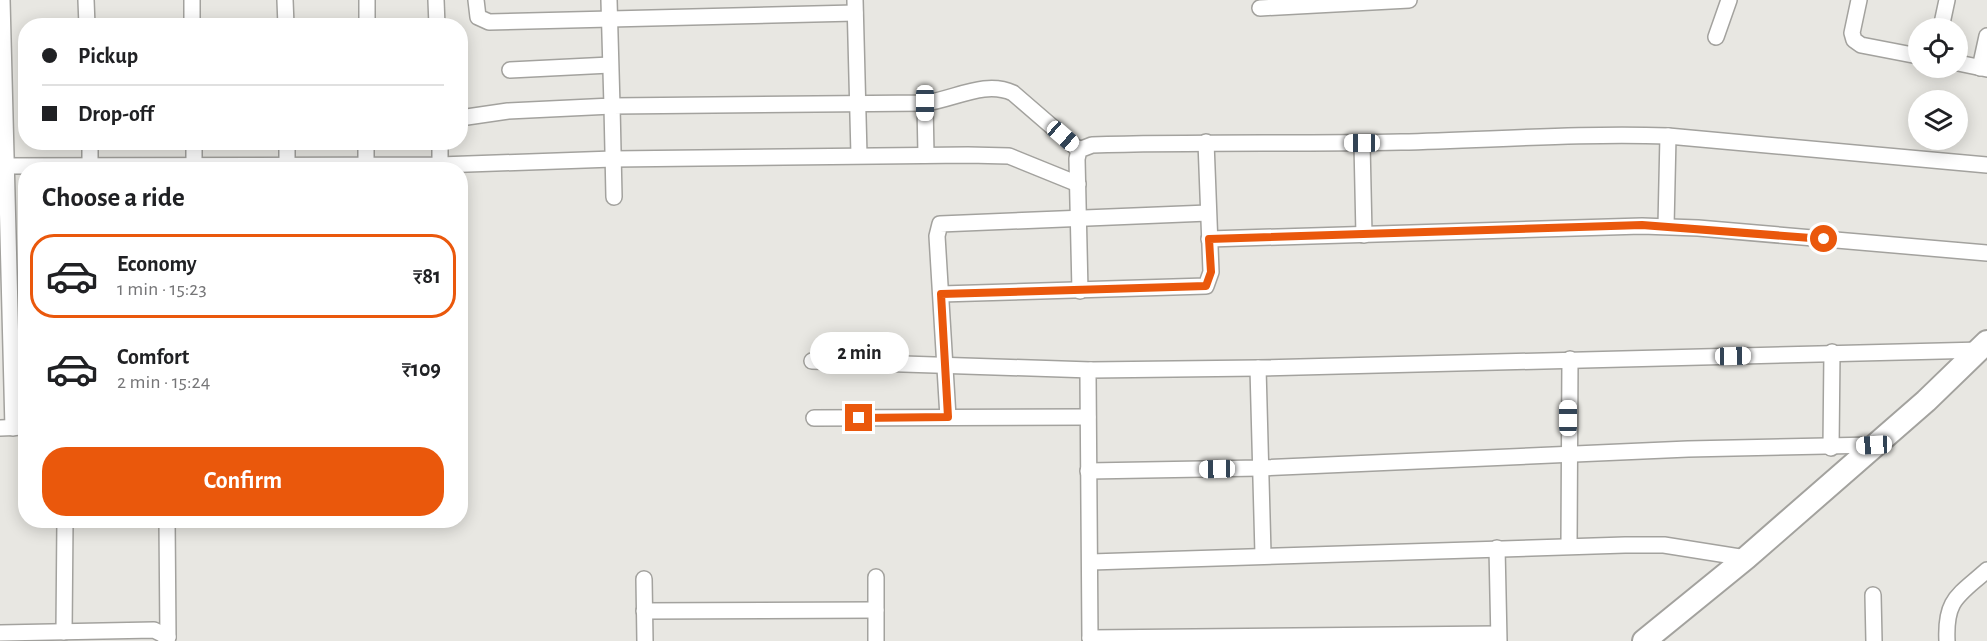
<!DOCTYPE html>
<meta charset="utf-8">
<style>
body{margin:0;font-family:"Alegreya Sans",sans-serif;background:#f6f6f6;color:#202124;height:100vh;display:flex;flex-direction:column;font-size:22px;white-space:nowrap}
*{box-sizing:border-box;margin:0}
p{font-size:20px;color:#757577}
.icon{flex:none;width:33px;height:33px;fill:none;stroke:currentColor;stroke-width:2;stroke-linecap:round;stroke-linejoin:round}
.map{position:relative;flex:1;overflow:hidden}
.panel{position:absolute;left:18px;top:162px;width:450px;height:366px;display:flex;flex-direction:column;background:#fff;border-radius:24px;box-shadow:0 3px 15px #0003}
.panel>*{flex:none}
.guide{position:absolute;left:18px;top:18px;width:450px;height:132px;border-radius:24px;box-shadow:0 3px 15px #0003;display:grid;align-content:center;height:132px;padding:0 24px;background:#fff}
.controls{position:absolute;left:1908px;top:18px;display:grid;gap:12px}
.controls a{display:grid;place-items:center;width:60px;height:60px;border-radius:50%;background:#fff;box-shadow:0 3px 15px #0003;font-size:30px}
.end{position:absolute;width:27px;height:27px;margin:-14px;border:8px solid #ea580c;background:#fff;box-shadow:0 0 0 3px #fff}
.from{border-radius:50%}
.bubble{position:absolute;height:42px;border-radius:21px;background:#fff;box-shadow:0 3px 15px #0003;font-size:20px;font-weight:700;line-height:42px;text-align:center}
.car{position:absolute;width:18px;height:36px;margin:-18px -9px;border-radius:8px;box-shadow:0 0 4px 2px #0007;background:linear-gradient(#fff 24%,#345 0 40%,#fff 0 76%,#345 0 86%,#fff 0)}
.guide b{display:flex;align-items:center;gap:21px;height:57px;font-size:22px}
.guide b+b{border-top:2px solid #e0e0e0}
.guide i{width:15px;height:15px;background:#202124}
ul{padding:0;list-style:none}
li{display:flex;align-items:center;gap:18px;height:84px;margin:0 12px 9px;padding:0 12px;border:3px solid transparent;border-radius:24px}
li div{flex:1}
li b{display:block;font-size:22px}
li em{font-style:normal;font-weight:700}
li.current{border-color:#ea580c}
li>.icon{width:54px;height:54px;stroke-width:1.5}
h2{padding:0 24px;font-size:27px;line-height:72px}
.cta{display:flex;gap:12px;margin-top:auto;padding:12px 24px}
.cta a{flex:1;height:69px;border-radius:24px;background:#ea580c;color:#fff;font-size:24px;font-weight:700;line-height:69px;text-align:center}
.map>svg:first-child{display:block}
</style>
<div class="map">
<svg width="1987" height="641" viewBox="0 0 1987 641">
<rect width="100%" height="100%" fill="#e8e7e2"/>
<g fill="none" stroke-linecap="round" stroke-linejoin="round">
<defs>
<g id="street">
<polyline points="2,0 13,428"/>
<polyline points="86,0 87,26"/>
<polyline points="192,0 192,26"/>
<polyline points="285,0 286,26"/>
<polyline points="436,0 437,26"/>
<polyline points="476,0 478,17 489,22 855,13"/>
<polyline points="855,0 859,155"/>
<polyline points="1859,0 1852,33 1854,40 1861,45 1918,56"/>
<polyline points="1260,8 1409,0"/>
<polyline points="367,26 367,0"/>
<polyline points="1941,28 1947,0"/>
<polyline points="1716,37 1729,0"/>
<polyline points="1958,63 1987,69"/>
<polyline points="1980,68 1987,36"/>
<polyline points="510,70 610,65"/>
<polyline points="925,103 926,155"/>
<polyline points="460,118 508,111 612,106 609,0"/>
<polyline points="90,142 90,170"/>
<polyline points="194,142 194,170"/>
<polyline points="287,142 287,170"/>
<polyline points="366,142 366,170"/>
<polyline points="1362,143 1364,235"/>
<polyline points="0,166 440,165 440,142"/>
<polyline points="440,170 440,165 613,159 968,155 1009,156 1078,184"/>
<path d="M 614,197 L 612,106 L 925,103 C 955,99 985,80 1013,93 L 1079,150"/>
<polyline points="1666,226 1668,136"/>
<polyline points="1209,239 1642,226 1698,228 1987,253"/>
<path d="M 1080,291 L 1077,159 L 1079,150 L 1092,145 C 1195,142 1298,144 1401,142 C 1490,140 1579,133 1668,136 L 1987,165"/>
<polyline points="941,294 1206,286 1211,272 1206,142"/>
<polyline points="812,361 1091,370"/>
<polyline points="1258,368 1263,554"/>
<polyline points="948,417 937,236 940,224 1208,213"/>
<polyline points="814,418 1088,417"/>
<polyline points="0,428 26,427"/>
<polyline points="1831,448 1832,352"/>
<polyline points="1088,471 1260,468 1688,449 1874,445"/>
<polyline points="1569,546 1570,359"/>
<polyline points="1497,548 1499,641"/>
<polyline points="1091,562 1625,545 1664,545 1746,558"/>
<polyline points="644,579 645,641"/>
<polyline points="1873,595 1874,641"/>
<polyline points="644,611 876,610"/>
<polyline points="64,632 65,520"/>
<polyline points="0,633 154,630 168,637"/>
<polyline points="1090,638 1498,634"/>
<polyline points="166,641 168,637 167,520"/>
<polyline points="876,641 876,577"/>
<polyline points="1095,641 1090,638 1088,375 1091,370 1258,368 1982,350"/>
<path d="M 1947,641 C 1945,599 1958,596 1987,570"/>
</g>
<polyline id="secondary" points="1644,641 1746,558 1926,401 1987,342"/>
</defs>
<use href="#street" stroke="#a3a29e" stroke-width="18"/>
<use href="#secondary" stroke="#a3a29e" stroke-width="26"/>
<use href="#street" stroke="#fff" stroke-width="15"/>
<use href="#secondary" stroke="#fff" stroke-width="22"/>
</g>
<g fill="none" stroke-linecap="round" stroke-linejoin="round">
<polyline stroke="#ea580c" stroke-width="8" points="859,418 948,417 941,294 1206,286 1211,272 1209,239 1642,225 1824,239"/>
</g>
</svg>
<div class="controls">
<a><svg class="icon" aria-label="locate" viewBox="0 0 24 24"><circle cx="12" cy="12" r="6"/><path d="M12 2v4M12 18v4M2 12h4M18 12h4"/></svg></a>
<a><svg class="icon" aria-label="layers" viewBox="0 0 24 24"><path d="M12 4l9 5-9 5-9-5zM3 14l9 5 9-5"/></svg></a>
</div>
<i class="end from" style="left:1824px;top:239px"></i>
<i class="end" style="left:859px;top:418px"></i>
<div class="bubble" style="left:810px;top:332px;width:99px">2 min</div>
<i class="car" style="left:925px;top:103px;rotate:180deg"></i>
<i class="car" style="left:1063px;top:136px;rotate:131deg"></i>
<i class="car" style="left:1362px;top:143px;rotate:270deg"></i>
<i class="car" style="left:1733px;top:356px;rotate:89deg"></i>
<i class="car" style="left:1568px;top:418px;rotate:0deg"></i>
<i class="car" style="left:1874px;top:445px;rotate:267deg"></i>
<i class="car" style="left:1217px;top:469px;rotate:269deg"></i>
<div class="guide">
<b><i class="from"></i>Pickup</b>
<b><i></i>Drop-off</b>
</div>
<section class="panel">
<h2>Choose a ride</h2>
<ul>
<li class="current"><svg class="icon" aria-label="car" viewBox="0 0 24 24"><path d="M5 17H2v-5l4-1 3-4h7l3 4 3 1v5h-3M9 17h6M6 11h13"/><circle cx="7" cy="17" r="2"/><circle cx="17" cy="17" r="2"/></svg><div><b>Economy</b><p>1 min · 15:23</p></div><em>₹81</em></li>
<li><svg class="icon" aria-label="car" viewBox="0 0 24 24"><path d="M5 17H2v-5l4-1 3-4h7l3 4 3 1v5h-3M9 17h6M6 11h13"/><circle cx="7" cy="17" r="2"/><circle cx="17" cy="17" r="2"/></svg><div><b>Comfort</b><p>2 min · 15:24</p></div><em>₹109</em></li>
</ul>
<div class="cta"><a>Confirm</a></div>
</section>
</div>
